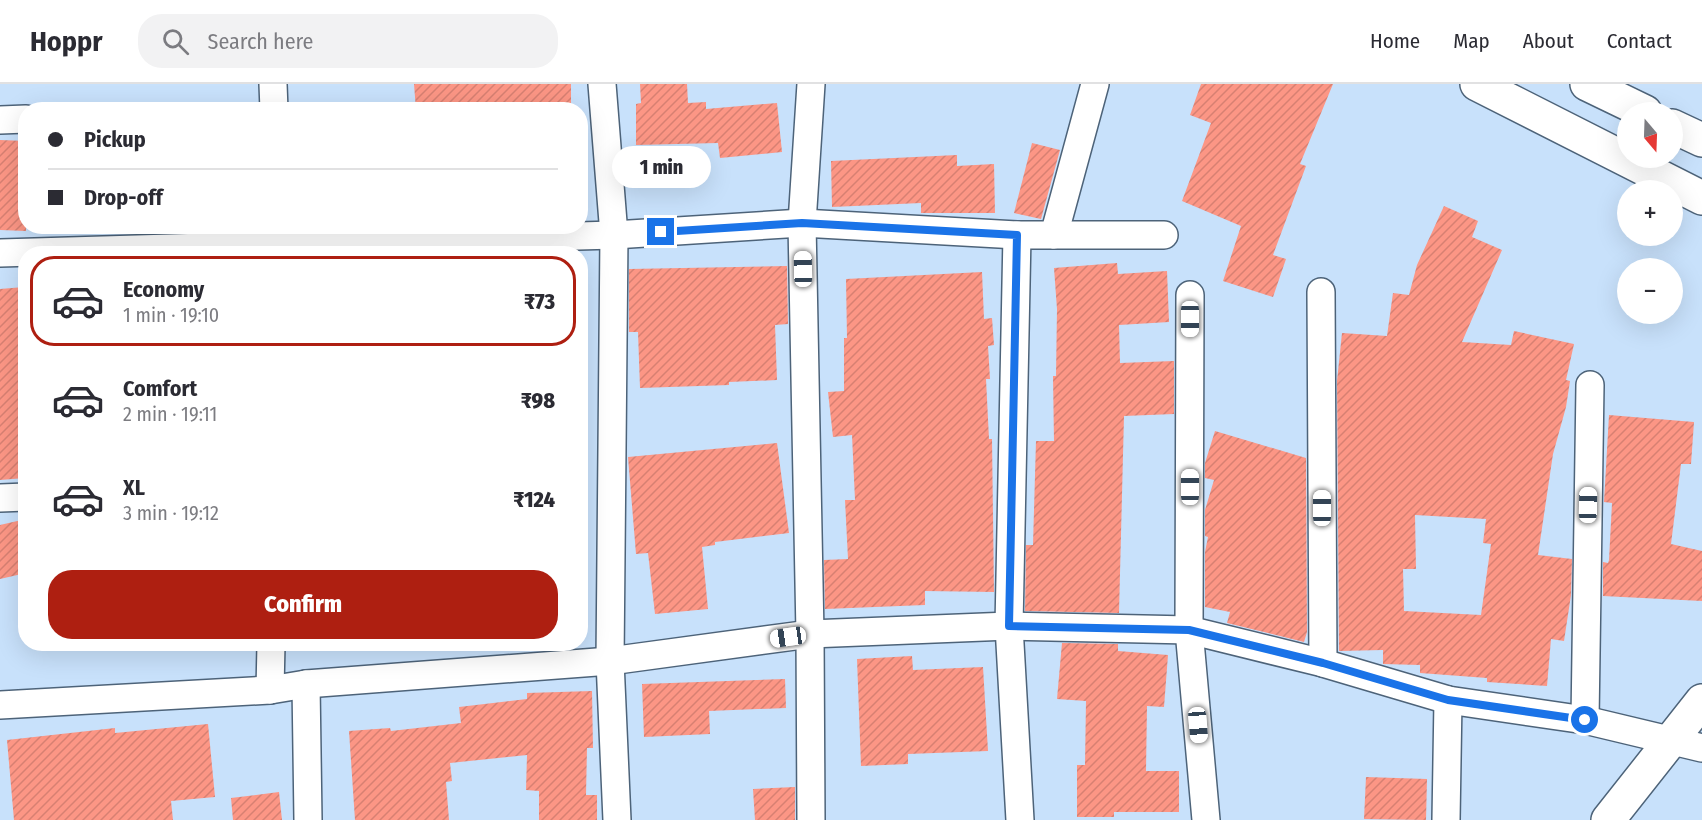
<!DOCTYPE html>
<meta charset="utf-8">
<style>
body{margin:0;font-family:"Fira Sans Condensed",sans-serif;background:#f2f2f3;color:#2b2b33;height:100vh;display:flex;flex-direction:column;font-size:22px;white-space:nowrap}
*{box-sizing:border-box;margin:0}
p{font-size:20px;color:#7c7c81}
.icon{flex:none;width:33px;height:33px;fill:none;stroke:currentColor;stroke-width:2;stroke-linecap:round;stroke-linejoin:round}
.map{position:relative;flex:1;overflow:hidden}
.side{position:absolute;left:18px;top:162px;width:570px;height:405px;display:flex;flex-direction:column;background:#fff;border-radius:24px;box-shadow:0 6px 24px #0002}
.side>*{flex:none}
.banner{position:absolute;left:18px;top:18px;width:570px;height:132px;border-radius:24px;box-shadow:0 6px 24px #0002;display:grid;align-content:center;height:132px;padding:0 30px;background:#fff}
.needle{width:39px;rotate:161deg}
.tools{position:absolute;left:1617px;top:18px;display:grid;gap:12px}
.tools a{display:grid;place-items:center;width:66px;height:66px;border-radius:50%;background:#fff;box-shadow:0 6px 24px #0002;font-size:30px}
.end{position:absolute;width:27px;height:27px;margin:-14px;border:8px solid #1a73e8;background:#fff;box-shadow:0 0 0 3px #fff}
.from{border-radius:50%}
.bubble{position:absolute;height:42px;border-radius:21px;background:#fff;box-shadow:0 6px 24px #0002;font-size:20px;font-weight:800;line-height:42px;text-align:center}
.car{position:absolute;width:18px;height:36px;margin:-18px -9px;border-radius:8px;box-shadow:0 0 4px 2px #0007;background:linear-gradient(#fff 24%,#345 0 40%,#fff 0 76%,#345 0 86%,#fff 0)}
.banner b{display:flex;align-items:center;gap:21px;height:57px;font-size:22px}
.banner b+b{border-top:2px solid #e1e1e2}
.banner i{width:15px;height:15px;background:#2b2b33}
ul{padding:10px 0 0;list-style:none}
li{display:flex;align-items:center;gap:18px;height:90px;margin:0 12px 9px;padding:0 18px;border:3px solid transparent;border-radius:24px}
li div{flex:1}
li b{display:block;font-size:22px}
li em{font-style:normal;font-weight:800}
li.active{border-color:#ae1f11}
li>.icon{width:54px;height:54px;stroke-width:1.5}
.action{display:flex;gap:12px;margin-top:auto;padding:12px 30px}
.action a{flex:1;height:69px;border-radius:24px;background:#ae1f11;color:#fff;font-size:24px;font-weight:800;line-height:69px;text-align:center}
header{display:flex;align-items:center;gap:36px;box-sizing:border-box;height:84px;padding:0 30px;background:#fff;border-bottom:2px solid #e1e1e2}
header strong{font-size:28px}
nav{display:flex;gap:33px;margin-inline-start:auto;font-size:21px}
.search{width:420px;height:54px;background:#f2f2f3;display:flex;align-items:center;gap:15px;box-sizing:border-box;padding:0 21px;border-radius:24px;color:#7c7c81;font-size:22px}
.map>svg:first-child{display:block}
</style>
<header>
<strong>Hoppr</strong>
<div class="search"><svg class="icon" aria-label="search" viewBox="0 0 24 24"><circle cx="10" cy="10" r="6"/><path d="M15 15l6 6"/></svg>Search here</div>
<nav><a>Home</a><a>Map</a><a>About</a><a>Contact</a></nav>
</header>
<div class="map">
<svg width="1702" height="736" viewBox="0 0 1702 736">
<defs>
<pattern id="building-hatch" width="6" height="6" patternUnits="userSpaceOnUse" patternTransform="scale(1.5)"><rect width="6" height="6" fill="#fc9685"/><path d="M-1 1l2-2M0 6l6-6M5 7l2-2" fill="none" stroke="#d78072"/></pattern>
</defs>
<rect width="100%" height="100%" fill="#c8e1fb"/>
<g fill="url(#building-hatch)" fill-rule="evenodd">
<polygon points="414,0 571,0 571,26 416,26"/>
<polygon points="640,0 687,0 688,19 706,18 706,25 777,19 782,68 720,74 718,59 636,61 636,20 641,19"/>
<polygon points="1201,0 1333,0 1300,80 1306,82 1273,171 1286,175 1273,213 1223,197 1241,142 1182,117 1211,39 1190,31"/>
<polygon points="0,56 26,57 26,147 0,146"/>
<polygon points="1032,59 1060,66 1041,135 1014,129"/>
<polygon points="957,71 957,82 994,80 995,129 921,129 921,119 832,123 831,77"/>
<path d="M 1444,122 L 1478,137 L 1472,153 L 1502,166 L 1462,258 L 1511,261 L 1514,247 L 1574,260 L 1566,296 L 1570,297 L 1566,323 L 1553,370 L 1538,471 L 1572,475 L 1571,511 L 1564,557 L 1551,555 L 1547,602 L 1487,598 L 1487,594 L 1420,589 L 1420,581 L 1383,580 L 1383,566 L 1339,567 L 1337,297 L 1342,249 L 1387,252 L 1393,209 L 1409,211 L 1417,181 ZM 1415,431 L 1486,435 L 1483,459 L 1491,460 L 1481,531 L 1404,527 L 1403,485 L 1416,485 Z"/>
<polygon points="1117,179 1118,190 1167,187 1169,238 1119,241 1120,279 1174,277 1174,330 1124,332 1119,529 1025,527 1026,461 1033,461 1036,357 1054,357 1053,292 1056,292 1057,225 1054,184"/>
<polygon points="787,182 788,240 775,241 777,296 729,298 729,301 640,304 638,248 629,248 629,185"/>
<polygon points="982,188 984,235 992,234 994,261 988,262 990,295 986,295 989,355 992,355 994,508 925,507 925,521 825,525 824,476 848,475 845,416 855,416 852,351 833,353 828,308 844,307 844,254 847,254 846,195"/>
<polygon points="24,203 26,324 20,325 25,394 0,396 0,205"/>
<polygon points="1609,331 1694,338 1691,380 1681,380 1671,460 1702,467 1702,517 1603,512 1603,478 1608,479 1609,476 1612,419 1604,418"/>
<polygon points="1215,347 1306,374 1307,548 1304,558 1227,539 1230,528 1205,523 1205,468 1208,453 1205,452 1205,426 1214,396 1205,394 1205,379"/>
<polygon points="777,359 789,449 715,458 715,461 702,463 708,525 655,530 648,469 636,470 628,373"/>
<polygon points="26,435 26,489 0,495 0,441"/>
<polygon points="1062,559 1118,560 1118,567 1168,571 1164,623 1147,622 1146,687 1179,687 1179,728 1114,728 1114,733 1077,733 1077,681 1085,681 1086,617 1057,615"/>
<polygon points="912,572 913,586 983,583 988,667 908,670 908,680 861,682 857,575"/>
<polygon points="785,595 786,624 709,627 710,650 644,653 642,600"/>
<polygon points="592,607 593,664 587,664 586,711 597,711 597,736 539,736 539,707 526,706 527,671 450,679 452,697 446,698 449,736 355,736 349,647 390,644 391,647 461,639 459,623 527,615 527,609"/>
<polygon points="208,640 215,713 171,717 173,736 14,736 7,656 115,644 115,649"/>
<polygon points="1366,693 1427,695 1426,736 1364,735"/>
<polygon points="795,703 795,736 755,736 753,705"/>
<polygon points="279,708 282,736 233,736 231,714"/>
</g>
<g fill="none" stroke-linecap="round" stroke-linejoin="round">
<defs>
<g id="street">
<polyline points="273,0 274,26"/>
<polyline points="602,0 614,151 610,577 617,736"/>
<polyline points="811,0 802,139 810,550 811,736"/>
<polyline points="0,36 26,35"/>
<polyline points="1017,151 1009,542 1020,736"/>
<polyline points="1054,151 1095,0"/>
<polyline points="0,169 614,151 802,139 1017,151 1164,151"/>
<polyline points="1321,208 1323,579"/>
<polyline points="1190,211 1189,546 1206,736"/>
<polyline points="0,414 26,413"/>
<polyline points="306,600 308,736"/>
<polyline points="270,606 271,560"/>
<polyline points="0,621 270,606 306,600 610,577 810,550 1009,542 1189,546 1323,579 1448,616 1585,636 1702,664"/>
<polyline points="1585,636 1590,301"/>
<polyline points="1446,736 1448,616"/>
</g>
<g id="secondary">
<polyline points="1477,0 1702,114"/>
<polyline points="1587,0 1645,28"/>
<polyline points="1672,42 1702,56"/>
<polyline points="1608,736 1702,617"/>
</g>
</defs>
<use href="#street" stroke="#4d6379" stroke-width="30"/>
<use href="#secondary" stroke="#4d6379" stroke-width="36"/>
<use href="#street" stroke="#fff" stroke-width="27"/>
<use href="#secondary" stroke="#fff" stroke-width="33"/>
</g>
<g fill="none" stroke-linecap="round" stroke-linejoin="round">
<polyline stroke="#1a73e8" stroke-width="8" points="661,148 802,139 1017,151 1009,542 1189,546 1323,579 1448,616 1585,636"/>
</g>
</svg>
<div class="tools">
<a><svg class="needle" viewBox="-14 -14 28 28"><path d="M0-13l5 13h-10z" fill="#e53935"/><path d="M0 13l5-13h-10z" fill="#7c7c81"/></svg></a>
<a>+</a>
<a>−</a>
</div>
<i class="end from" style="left:1585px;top:636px"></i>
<i class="end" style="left:661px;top:148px"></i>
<div class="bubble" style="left:612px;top:62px;width:99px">1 min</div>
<i class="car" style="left:803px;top:185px;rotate:359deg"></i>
<i class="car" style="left:1190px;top:235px;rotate:180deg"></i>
<i class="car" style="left:1190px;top:403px;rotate:0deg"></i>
<i class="car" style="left:1588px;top:421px;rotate:1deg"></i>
<i class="car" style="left:1322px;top:424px;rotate:0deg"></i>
<i class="car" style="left:788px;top:553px;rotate:262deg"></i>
<i class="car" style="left:1198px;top:641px;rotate:175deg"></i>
<div class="banner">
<b><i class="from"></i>Pickup</b>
<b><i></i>Drop-off</b>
</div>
<section class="side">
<ul>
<li class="active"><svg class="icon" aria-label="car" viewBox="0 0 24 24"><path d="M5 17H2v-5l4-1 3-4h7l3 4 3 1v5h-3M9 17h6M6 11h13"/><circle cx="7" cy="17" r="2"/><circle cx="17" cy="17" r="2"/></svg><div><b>Economy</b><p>1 min · 19:10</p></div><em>₹73</em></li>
<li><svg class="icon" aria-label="car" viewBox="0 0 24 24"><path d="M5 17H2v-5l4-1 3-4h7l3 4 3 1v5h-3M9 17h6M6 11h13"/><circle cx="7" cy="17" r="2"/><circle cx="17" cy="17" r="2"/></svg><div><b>Comfort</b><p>2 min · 19:11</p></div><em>₹98</em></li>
<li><svg class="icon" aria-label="car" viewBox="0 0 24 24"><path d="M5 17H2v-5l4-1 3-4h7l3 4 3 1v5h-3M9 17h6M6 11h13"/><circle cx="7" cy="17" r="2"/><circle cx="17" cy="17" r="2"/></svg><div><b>XL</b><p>3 min · 19:12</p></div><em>₹124</em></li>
</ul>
<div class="action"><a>Confirm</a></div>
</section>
</div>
